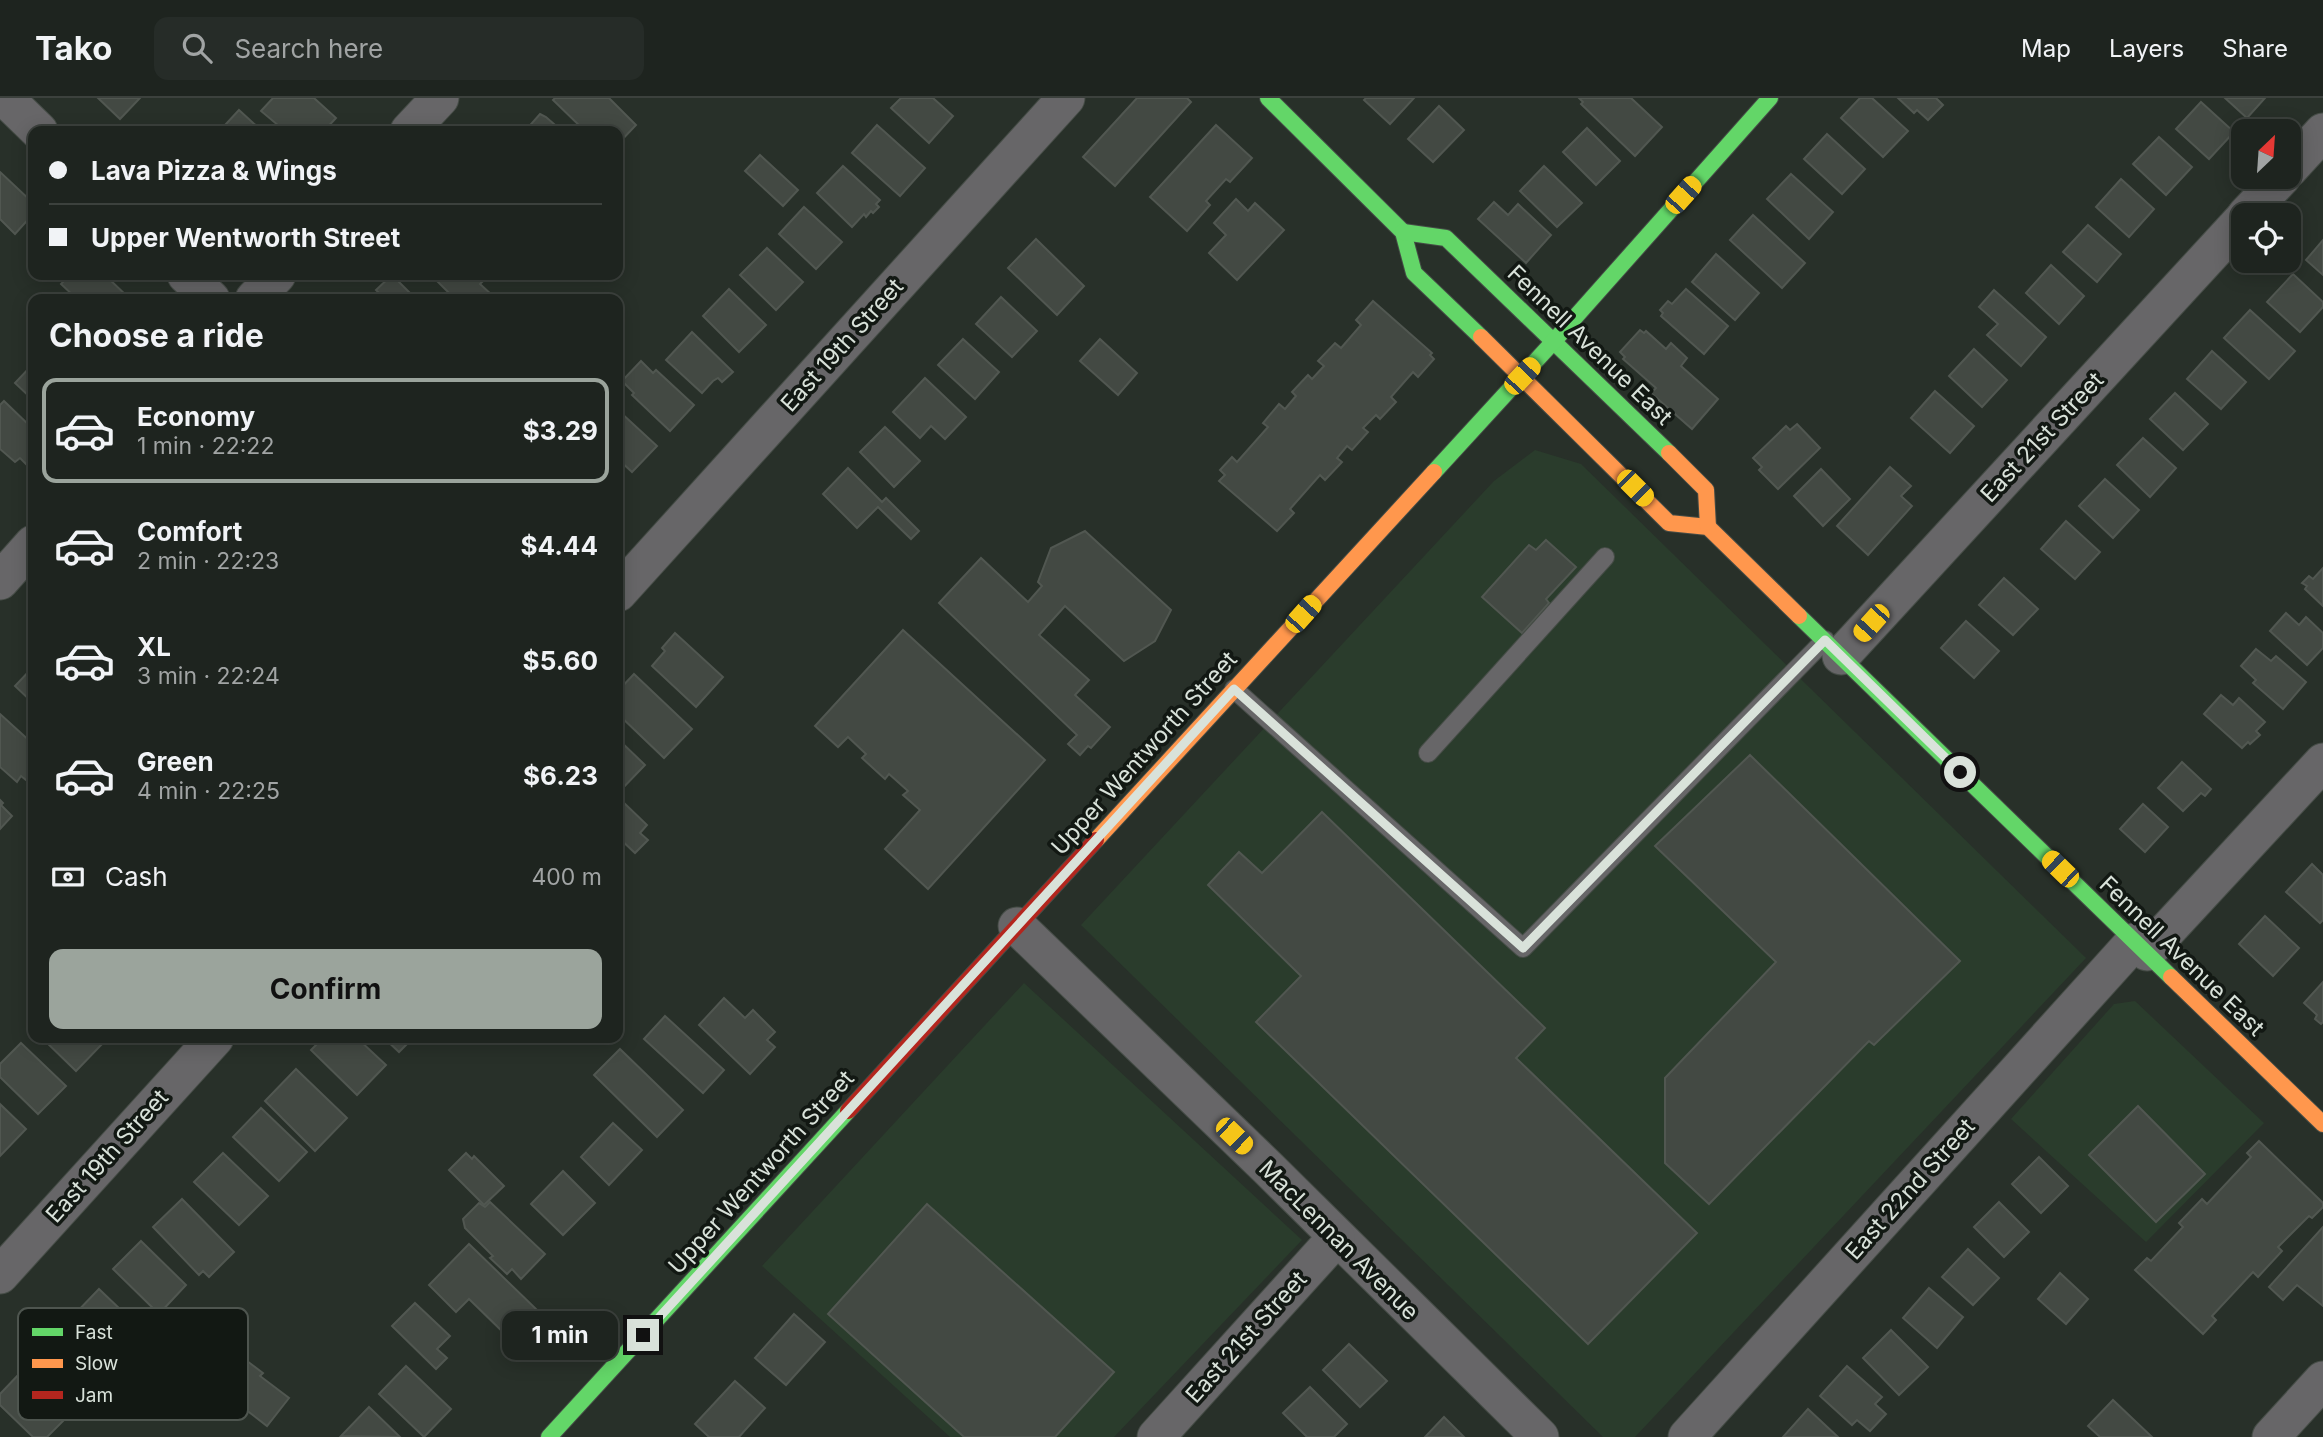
<!DOCTYPE html>
<meta charset="utf-8">
<style>
body{margin:0;font-family:Inter,sans-serif;background:#262c28;color:#f1f3f6;height:100vh;display:flex;flex-direction:column;font-size:26px;white-space:nowrap}
*{box-sizing:border-box;margin:0}
p{font-size:23px;color:#a1a4a4}
.icon{flex:none;width:38px;height:38px;fill:none;stroke:currentColor;stroke-width:2;stroke-linecap:round;stroke-linejoin:round}
.map{position:relative;flex:1;overflow:hidden}
.sheet{position:absolute;left:28px;top:196px;width:595px;height:749px;display:flex;flex-direction:column;background:#1e241f;border-radius:14px;box-shadow:0 4px 18px #0003,0 0 0 2px #3c413d}
.sheet>*{flex:none}
.top-card{position:absolute;left:28px;top:28px;width:595px;height:154px;border-radius:14px;box-shadow:0 4px 18px #0003,0 0 0 2px #3c413d;display:grid;align-content:center;height:154px;padding:0 21px;background:#1e241f}
.needle{width:46px;rotate:25deg}
.controls{position:absolute;left:2231px;top:21px;display:grid;gap:14px}
.controls a{display:grid;place-items:center;width:70px;height:70px;border-radius:14px;background:#1e241f;box-shadow:0 4px 18px #0003,0 0 0 2px #3c413d;font-size:35px}
.end{position:absolute;width:32px;height:32px;margin:-16px;border:9px solid #d9e2da;background:#111;box-shadow:0 0 0 4px #111}
.from{border-radius:50%}
.bubble{position:absolute;height:49px;border-radius:14px;background:#1e241f;box-shadow:0 4px 18px #0003,0 0 0 2px #3c413d;font-size:23px;font-weight:700;line-height:49px;text-align:center}
.car{position:absolute;width:21px;height:42px;margin:-21px -10px;border-radius:9px;box-shadow:0 0 5px 2px #0007;background:linear-gradient(#f5c518 24%,#345 0 40%,#f5c518 0 76%,#345 0 86%,#f5c518 0)}
.top-card b{display:flex;align-items:center;gap:24px;height:66px;font-size:26px}
.top-card b+b{border-top:2px solid #3c413d}
.top-card i{width:18px;height:18px;background:#f1f3f6}
ul{padding:0;list-style:none}
li{display:flex;align-items:center;gap:21px;height:105px;margin:0 14px 10px;padding:0 7px;border:4px solid transparent;border-radius:14px}
li div{flex:1}
li b{display:block;font-size:26px}
li em{font-style:normal;font-weight:700}
li.selected{border-color:#9ba49c}
li>.icon{width:63px;height:63px;stroke-width:1.5}
h2{padding:0 21px;font-size:32px;line-height:84px}
.pay{display:flex;align-items:center;gap:18px;height:77px;padding:0 21px;font-size:26px}
.pay p{margin-inline-start:auto}
.cta{display:flex;gap:14px;margin-top:auto;padding:14px 21px}
.cta a{flex:1;height:80px;border-radius:14px;background:#9ba49c;color:#111;font-size:28px;font-weight:700;line-height:80px;text-align:center}
header{display:flex;align-items:center;gap:42px;box-sizing:border-box;height:98px;padding:0 35px;background:#1e241f;border-bottom:2px solid #3c413d}
header strong{font-size:33px}
nav{display:flex;gap:38px;margin-inline-start:auto;font-size:24px}
.search{width:490px;height:63px;background:#262c28;display:flex;align-items:center;gap:18px;box-sizing:border-box;padding:0 24px;border-radius:14px;color:#a1a4a4;font-size:26px}
.map>svg:first-child{display:block}
</style>
<header>
<strong>Tako</strong>
<div class="search"><svg class="icon" aria-label="search" viewBox="0 0 24 24"><circle cx="10" cy="10" r="6"/><path d="M15 15l6 6"/></svg>Search here</div>
<nav><a>Map</a><a>Layers</a><a>Share</a></nav>
</header>
<div class="map">
<svg width="2323" height="1339" viewBox="0 0 2323 1339">
<rect width="100%" height="100%" fill="#283029"/>
<g fill="#2a3c2c">
<polygon points="1535,352 1581,366 2086,860 1635,1339 1603,1339 1081,827 1494,383"/>
<polygon points="1024,885 1302,1142 1114,1339 950,1339 762,1168"/>
<polygon points="2135,903 2264,1025 2146,1144 2011,1021 2114,906"/>
</g>
<g fill="#434943" stroke="#515751" stroke-width="2">
<polygon points="98,0 140,0 120,21"/>
<polygon points="273,0 314,0 336,20 324,33 285,33 261,13"/>
<polygon points="555,0 609,0 636,27 618,46 618,33 585,33 553,2"/>
<polygon points="901,0 933,0 953,18 929,45 891,10"/>
<polygon points="1137,0 1187,0 1191,4 1115,88 1083,59"/>
<polygon points="1366,0 1414,0 1390,26 1364,2"/>
<polygon points="1579,0 1631,0 1662,29 1635,58 1581,6 1583,4"/>
<polygon points="1860,0 1872,0 1908,33 1883,59 1841,20"/>
<polygon points="1898,0 1936,0 1943,7 1928,22 1917,12 1914,15"/>
<polygon points="2225,0 2265,0 2247,20"/>
<polygon points="2201,4 2234,34 2209,61 2176,31"/>
<polygon points="1439,8 1464,32 1433,64 1408,41"/>
<polygon points="239,12 262,33 234,33 226,26"/>
<polygon points="540,16 546,19 562,33 525,33"/>
<polygon points="877,27 925,70 900,98 852,55"/>
<polygon points="1216,27 1252,60 1230,84 1226,81 1206,103 1210,107 1187,133 1150,99"/>
<polygon points="1587,30 1620,63 1596,87 1563,54"/>
<polygon points="1827,36 1865,71 1842,96 1804,61"/>
<polygon points="2159,39 2192,69 2166,97 2133,66"/>
<polygon points="760,57 798,92 783,108 745,73"/>
<polygon points="843,68 880,102 876,106 879,109 873,115 871,113 866,119 864,116 852,129 817,95"/>
<polygon points="1544,68 1582,105 1557,129 1520,93"/>
<polygon points="0,74 33,105 33,116 15,136 0,121"/>
<polygon points="1791,76 1833,114 1809,141 1767,101"/>
<polygon points="2121,81 2154,111 2129,139 2096,109"/>
<polygon points="1236,101 1248,113 1255,105 1284,132 1237,182 1209,155 1226,137 1214,125"/>
<polygon points="1494,104 1508,117 1518,106 1551,137 1526,165 1478,121"/>
<polygon points="804,109 842,144 816,171 779,136"/>
<polygon points="1753,117 1805,165 1782,190 1730,142"/>
<polygon points="2088,127 2121,156 2097,184 2063,154"/>
<polygon points="1036,141 1084,188 1057,217 1008,170"/>
<polygon points="2323,142 2323,177 2306,162"/>
<polygon points="767,150 803,184 776,212 740,177"/>
<polygon points="1716,156 1759,195 1735,222 1692,184"/>
<polygon points="2051,167 2084,198 2059,226 2026,195"/>
<polygon points="2293,176 2323,204 2323,209 2300,234 2267,204"/>
<polygon points="70,177 105,177 130,201 77,201 61,186"/>
<polygon points="392,177 416,201 377,201 381,197 376,192"/>
<polygon points="431,177 480,177 485,181 480,186 493,198 490,201 473,201 469,197 465,201 455,201"/>
<polygon points="729,191 766,227 739,254 703,218"/>
<polygon points="1686,191 1728,228 1704,256 1661,218 1663,215 1660,212 1668,203 1672,206"/>
<polygon points="1994,192 2046,239 2021,268 1987,237 1998,226 1979,209"/>
<polygon points="1001,199 1037,233 1012,259 976,226"/>
<polygon points="1373,203 1432,255 1430,257 1434,261 1418,279 1413,274 1391,299 1396,304 1380,321 1376,317 1363,330 1368,334 1352,352 1347,348 1337,360 1342,364 1325,382 1320,377 1290,411 1294,415 1277,433 1219,383 1225,377 1220,372 1232,359 1237,364 1268,329 1263,325 1279,306 1285,311 1296,298 1292,294 1308,277 1312,281 1324,268 1318,263 1335,245 1341,250 1361,227 1356,222"/>
<polygon points="2250,212 2295,253 2269,281 2224,240"/>
<polygon points="1640,232 1644,235 1646,233 1666,251 1671,245 1687,260 1681,268 1718,301 1692,331 1651,295 1656,290 1623,261 1625,259 1620,254"/>
<polygon points="692,234 733,274 722,284 718,280 713,283 702,295 666,262"/>
<polygon points="963,241 999,274 975,301 938,267"/>
<polygon points="1100,241 1137,275 1118,297 1080,263"/>
<polygon points="1974,251 2007,282 1982,309 1949,278"/>
<polygon points="2212,253 2246,284 2221,311 2187,281"/>
<polygon points="641,263 653,275 656,272 694,307 670,333 632,297 634,295 622,283"/>
<polygon points="33,266 33,302 15,285"/>
<polygon points="925,280 966,319 945,341 931,328 920,340 893,314"/>
<polygon points="1935,293 1974,328 1950,355 1911,320"/>
<polygon points="2175,295 2208,326 2183,352 2150,321"/>
<polygon points="4,303 33,331 33,346 30,350 33,353 33,359 26,366 20,360 15,364 0,351 0,307"/>
<polygon points="619,313 657,348 632,374 618,361"/>
<polygon points="1797,326 1820,350 1778,391 1759,372 1762,369 1753,360 1786,328 1790,332"/>
<polygon points="885,329 920,363 894,389 860,354"/>
<polygon points="2143,340 2176,370 2150,399 2117,367"/>
<polygon points="1890,369 1911,388 1901,398 1912,408 1868,457 1837,428"/>
<polygon points="848,370 882,404 886,400 919,433 911,441 878,409 857,430 823,396"/>
<polygon points="1821,371 1850,401 1823,428 1794,398"/>
<polygon points="2105,381 2139,412 2113,440 2079,408"/>
<polygon points="2066,423 2100,454 2075,481 2041,451"/>
<polygon points="1085,433 1171,512 1155,543 1124,563 1065,508 1039,537 1089,582 1075,597 1110,629 1091,650 1088,648 1080,657 1068,646 1077,637 939,505 981,460 1028,504 1042,488 1038,484 1051,450"/>
<polygon points="1546,442 1576,469 1546,501 1549,505 1522,535 1482,499 1529,447 1536,452"/>
<polygon points="2323,470 2323,508 2305,491 2307,488 2302,485 2309,478 2313,481"/>
<polygon points="2004,480 2038,511 2013,537 1979,507"/>
<polygon points="2286,515 2299,527 2306,519 2323,535 2323,550 2307,567 2270,533"/>
<polygon points="1966,523 1999,553 1974,580 1941,550"/>
<polygon points="903,532 1045,662 928,791 885,751 920,712 903,697 908,693 889,676 885,681 862,660 866,656 848,639 838,649 815,628"/>
<polygon points="675,535 723,579 696,609 652,568 665,553 662,550"/>
<polygon points="2256,551 2271,563 2276,558 2306,584 2283,611 2253,585 2256,582 2241,568"/>
<polygon points="33,569 33,605 15,588"/>
<polygon points="634,576 692,631 664,660 618,616 618,593"/>
<polygon points="2221,597 2233,607 2239,600 2265,624 2256,633 2260,637 2250,646 2248,644 2242,650 2204,616"/>
<polygon points="0,616 33,646 33,683 31,686 21,678 17,684 0,669"/>
<polygon points="618,641 645,667 618,695"/>
<polygon points="1750,657 1960,863 1874,947 1869,943 1709,1106 1665,1065 1665,980 1776,864 1655,748"/>
<polygon points="2182,664 2211,691 2205,698 2201,695 2183,713 2158,690"/>
<polygon points="0,702 3,705 1,707 12,718 0,731"/>
<polygon points="621,702 647,727 640,735 648,742 635,755 618,739 618,705"/>
<polygon points="2143,706 2168,729 2145,754 2120,731"/>
<polygon points="1322,714 1545,930 1516,960 1697,1135 1588,1246 1256,924 1301,878 1208,787 1239,754 1262,775"/>
<polygon points="2312,766 2323,777 2323,822 2320,825 2286,794"/>
<polygon points="2265,818 2299,850 2273,878 2239,846"/>
<polygon points="2323,884 2323,924 2321,926 2315,921 2317,917 2304,905"/>
<polygon points="724,900 745,920 753,912 775,934 767,942 775,949 750,976 699,927"/>
<polygon points="665,918 724,972 703,995 644,941"/>
<polygon points="42,940 100,940 104,944 76,973"/>
<polygon points="323,940 357,940 386,967 357,997 311,952"/>
<polygon points="384,940 413,940 399,954"/>
<polygon points="21,945 66,988 38,1016 0,979 0,966"/>
<polygon points="620,951 683,1012 657,1039 594,977"/>
<polygon points="296,971 347,1020 315,1053 265,1003"/>
<polygon points="0,1006 26,1031 0,1058"/>
<polygon points="2138,1008 2205,1076 2156,1124 2089,1057"/>
<polygon points="261,1010 307,1054 279,1083 233,1039"/>
<polygon points="613,1025 642,1052 609,1087 581,1059"/>
<polygon points="2259,1043 2323,1105 2323,1109 2312,1120 2309,1118 2278,1149 2282,1153 2258,1179 2253,1174 2212,1218 2216,1222 2203,1236 2135,1172 2147,1160 2151,1163 2183,1129 2179,1125 2202,1101 2207,1106 2251,1059 2247,1055"/>
<polygon points="223,1055 268,1098 239,1127 194,1084"/>
<polygon points="466,1055 472,1061 474,1058 504,1088 484,1107 449,1072"/>
<polygon points="2039,1059 2068,1088 2041,1115 2012,1086"/>
<polygon points="563,1073 595,1105 563,1137 531,1106"/>
<polygon points="182,1101 234,1154 209,1179 203,1173 199,1177 153,1129"/>
<polygon points="490,1104 545,1156 521,1181 512,1171 507,1176 490,1160 493,1158 465,1130 463,1121 479,1105 485,1109"/>
<polygon points="1999,1104 2029,1134 2004,1159 1974,1129"/>
<polygon points="927,1106 1114,1274 1055,1339 964,1339 828,1216"/>
<polygon points="2323,1129 2323,1208 2297,1187 2283,1202 2269,1189"/>
<polygon points="141,1143 186,1187 159,1216 113,1171"/>
<polygon points="469,1146 536,1211 508,1239 469,1201 456,1214 429,1187"/>
<polygon points="1968,1151 1999,1180 1973,1207 1942,1179"/>
<polygon points="2060,1175 2088,1201 2066,1226 2038,1201"/>
<polygon points="1929,1190 1963,1219 1937,1250 1903,1220"/>
<polygon points="99,1191 144,1234 116,1264 71,1220"/>
<polygon points="415,1205 450,1238 437,1251 447,1260 436,1271 392,1228"/>
<polygon points="794,1216 825,1244 786,1287 755,1260"/>
<polygon points="1891,1232 1928,1269 1899,1297 1863,1260"/>
<polygon points="1349,1246 1387,1283 1360,1309 1323,1272"/>
<polygon points="247,1263 263,1275 260,1278 289,1300 267,1328 223,1294"/>
<polygon points="406,1268 451,1311 424,1339 379,1296"/>
<polygon points="1847,1268 1882,1299 1875,1306 1886,1316 1870,1333 1857,1322 1852,1327 1820,1298"/>
<polygon points="22,1273 68,1318 47,1339 33,1339 0,1307 0,1296"/>
<polygon points="735,1283 765,1310 739,1339 709,1339 695,1326"/>
<polygon points="1310,1289 1347,1326 1334,1339 1307,1339 1283,1315"/>
<polygon points="2113,1302 2152,1339 2100,1339 2088,1328"/>
<polygon points="369,1309 400,1339 341,1338"/>
<polygon points="1808,1311 1838,1339 1783,1339"/>
<polygon points="1444,1319 1464,1339 1425,1339"/>
</g>
<g fill="none" stroke-linecap="round" stroke-linejoin="round">
<defs>
<g id="lane">
<polyline points="1234,591 1523,850 1825,542"/>
<polyline points="1428,655 1605,459"/>
</g>
<g id="street">
<polyline points="5,0 39,33"/>
<polyline points="409,33 440,0"/>
<polyline points="2289,71 2323,34"/>
<polyline points="2246,117 2282,79"/>
<polyline points="186,177 211,201"/>
<polyline points="254,201 277,177"/>
<polyline points="0,483 33,446"/>
<polyline points="618,495 1066,0"/>
<polyline points="1841,558 2244,120"/>
<polyline points="1017,828 1269,1071 1540,1339"/>
<polyline points="2147,854 2323,664"/>
<polyline points="0,1177 215,940"/>
<polyline points="1156,1339 1336,1140"/>
<polyline points="1687,1339 2134,844"/>
<polyline points="2271,1339 2323,1282"/>
</g>
<g id="fast">
<polyline points="1268,0 1403,134 1414,175 1481,239"/>
<polyline points="1403,134 1446,140 1669,355"/>
<polyline points="1434,374 1554,243 1770,0"/>
<polyline points="1799,518 2171,879"/>
<polyline points="549,1339 848,1013"/>
</g>
<g id="slow">
<polyline points="1481,239 1669,425 1708,429 1799,518"/>
<polyline points="1669,355 1706,392 1708,429"/>
<polyline points="1096,742 1434,374"/>
<polyline points="2171,879 2323,1026"/>
</g>
<polyline id="jam" points="848,1013 1096,742"/>
</defs>
<use href="#lane" stroke="#454c46" stroke-width="20"/>
<use href="#street" stroke="#454c46" stroke-width="39"/>
<use href="#fast" stroke="#454c46" stroke-width="18"/>
<use href="#slow" stroke="#454c46" stroke-width="18"/>
<use href="#jam" stroke="#454c46" stroke-width="18"/>
<use href="#lane" stroke="#676668" stroke-width="18"/>
<use href="#street" stroke="#676668" stroke-width="37"/>
<use href="#fast" stroke="#63d668" stroke-width="16"/>
<use href="#slow" stroke="#ff974d" stroke-width="16"/>
<use href="#jam" stroke="#b3261e" stroke-width="16"/>
</g>
<g fill="none" stroke-linecap="round" stroke-linejoin="round">
<polyline stroke="#d9e2da" stroke-width="9" points="643,1237 1234,591 1523,850 1825,542 1960,674"/>
</g>
<g text-anchor="middle" dominant-baseline="central" stroke-width="7" stroke-linejoin="round" paint-order="stroke">
<g font-size="23" fill="#d9e2da" stroke="#121813">
<text transform="translate(842 247) rotate(-48)">East 19th Street</text>
<text transform="translate(1590 247) rotate(44)">Fennell Avenue East</text>
<text transform="translate(2042 339) rotate(-47)">East 21st Street</text>
<text transform="translate(1144 655) rotate(-48)">Upper Wentworth Street</text>
<text transform="translate(2182 858) rotate(44)">Fennell Avenue East</text>
<text transform="translate(107 1058) rotate(-48)">East 19th Street</text>
<text transform="translate(761 1074) rotate(-48)">Upper Wentworth Street</text>
<text transform="translate(1910 1091) rotate(-48)">East 22nd Street</text>
<text transform="translate(1339 1142) rotate(45)">MacLennan Avenue</text>
<text transform="translate(1246 1239) rotate(-48)">East 21st Street</text>
</g>
</g>
<rect x="18" y="1210" width="230" height="112" rx="10" fill="#121813" stroke="#4e554f" stroke-width="2"/>
<rect x="32" y="1230" width="31" height="8" fill="#63d668"/>
<rect x="32" y="1261" width="31" height="9" fill="#ff974d"/>
<rect x="32" y="1293" width="31" height="8" fill="#b3261e"/>
<g font-size="19" fill="#d9e2da">
<text x="75" y="1241">Fast</text>
<text x="75" y="1272">Slow</text>
<text x="75" y="1304">Jam</text>
</g>
</svg>
<div class="controls">
<a><svg class="needle" viewBox="-14 -14 28 28"><path d="M0-13l5 13h-10z" fill="#e53935"/><path d="M0 13l5-13h-10z" fill="#a1a4a4"/></svg></a>
<a><svg class="icon" aria-label="locate" viewBox="0 0 24 24"><circle cx="12" cy="12" r="6"/><path d="M12 2v4M12 18v4M2 12h4M18 12h4"/></svg></a>
</div>
<i class="end from" style="left:1960px;top:674px"></i>
<i class="end" style="left:643px;top:1237px"></i>
<div class="bubble" style="left:502px;top:1213px;width:116px">1 min</div>
<i class="car" style="left:1683px;top:97px;rotate:42deg"></i>
<i class="car" style="left:1522px;top:278px;rotate:43deg"></i>
<i class="car" style="left:1635px;top:390px;rotate:135deg"></i>
<i class="car" style="left:1303px;top:516px;rotate:42deg"></i>
<i class="car" style="left:1871px;top:525px;rotate:222deg"></i>
<i class="car" style="left:2060px;top:771px;rotate:314deg"></i>
<i class="car" style="left:1234px;top:1038px;rotate:134deg"></i>
<div class="top-card">
<b><i class="from"></i>Lava Pizza &amp; Wings</b>
<b><i></i>Upper Wentworth Street</b>
</div>
<section class="sheet">
<h2>Choose a ride</h2>
<ul>
<li class="selected"><svg class="icon" aria-label="car" viewBox="0 0 24 24"><path d="M5 17H2v-5l4-1 3-4h7l3 4 3 1v5h-3M9 17h6M6 11h13"/><circle cx="7" cy="17" r="2"/><circle cx="17" cy="17" r="2"/></svg><div><b>Economy</b><p>1 min · 22:22</p></div><em>$3.29</em></li>
<li><svg class="icon" aria-label="car" viewBox="0 0 24 24"><path d="M5 17H2v-5l4-1 3-4h7l3 4 3 1v5h-3M9 17h6M6 11h13"/><circle cx="7" cy="17" r="2"/><circle cx="17" cy="17" r="2"/></svg><div><b>Comfort</b><p>2 min · 22:23</p></div><em>$4.44</em></li>
<li><svg class="icon" aria-label="car" viewBox="0 0 24 24"><path d="M5 17H2v-5l4-1 3-4h7l3 4 3 1v5h-3M9 17h6M6 11h13"/><circle cx="7" cy="17" r="2"/><circle cx="17" cy="17" r="2"/></svg><div><b>XL</b><p>3 min · 22:24</p></div><em>$5.60</em></li>
<li><svg class="icon" aria-label="car" viewBox="0 0 24 24"><path d="M5 17H2v-5l4-1 3-4h7l3 4 3 1v5h-3M9 17h6M6 11h13"/><circle cx="7" cy="17" r="2"/><circle cx="17" cy="17" r="2"/></svg><div><b>Green</b><p>4 min · 22:25</p></div><em>$6.23</em></li>
</ul>
<div class="pay"><svg class="icon" aria-label="cash" viewBox="0 0 24 24"><path d="M3 7h18v10H3z"/><circle cx="12" cy="12" r="2"/></svg>Cash<p>400 m</p></div>
<div class="cta"><a>Confirm</a></div>
</section>
</div>
